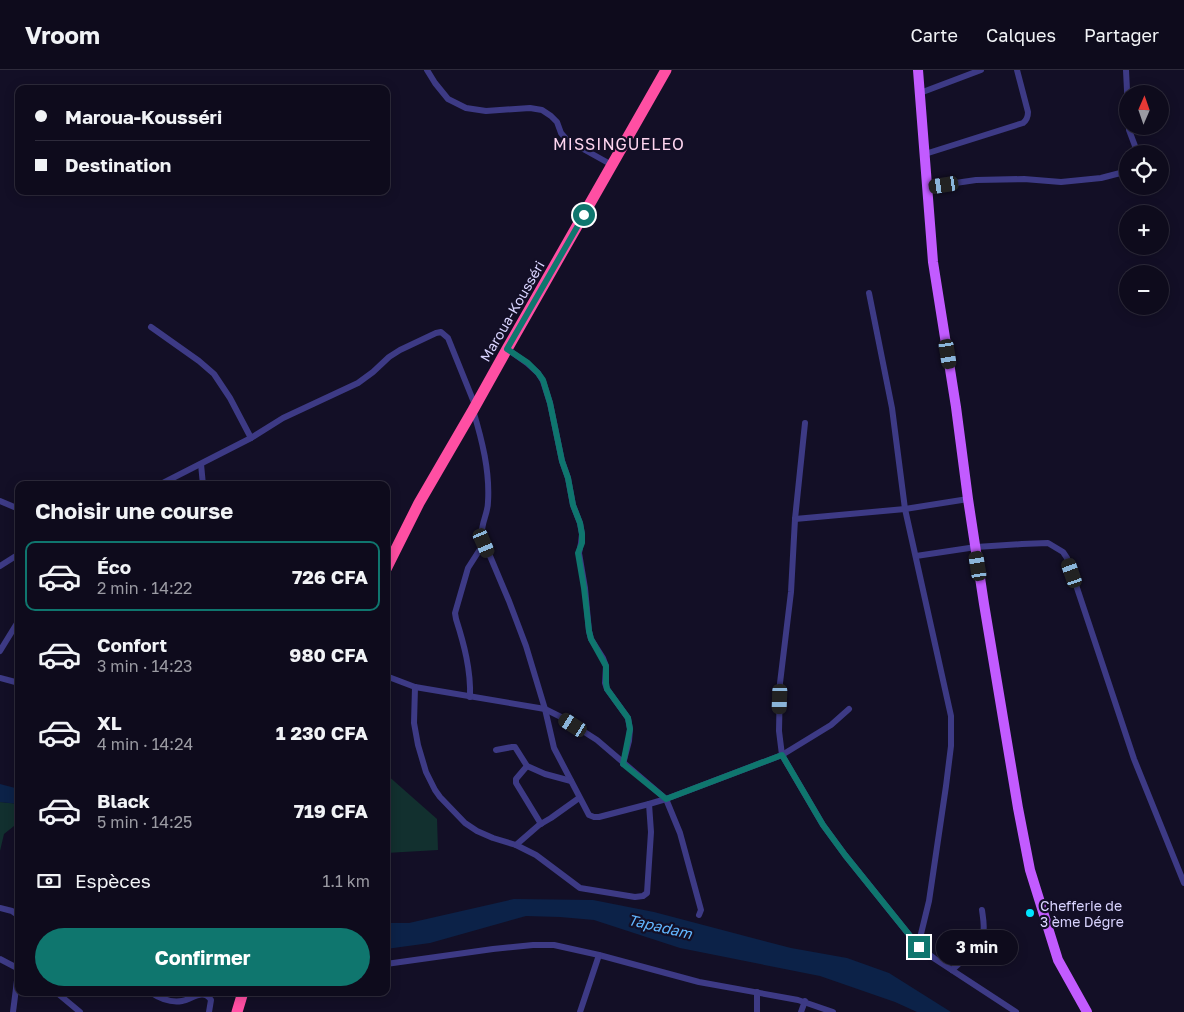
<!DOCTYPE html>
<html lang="fr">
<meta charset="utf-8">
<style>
body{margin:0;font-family:"Golos Text",sans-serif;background:#1c1929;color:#f1f3f6;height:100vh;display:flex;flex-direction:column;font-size:19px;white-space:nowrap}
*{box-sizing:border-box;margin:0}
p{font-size:16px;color:#9b9ba3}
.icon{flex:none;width:28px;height:28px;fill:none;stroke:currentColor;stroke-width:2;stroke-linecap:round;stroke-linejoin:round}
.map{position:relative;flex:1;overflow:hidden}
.panel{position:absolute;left:15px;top:411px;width:375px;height:515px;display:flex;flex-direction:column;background:#0e0b1c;border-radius:10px;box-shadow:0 2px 12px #0003,0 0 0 1px #2e2b3b}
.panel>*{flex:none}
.top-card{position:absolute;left:15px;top:15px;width:375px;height:110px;border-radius:10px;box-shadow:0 2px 12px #0003,0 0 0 1px #2e2b3b;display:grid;align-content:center;height:110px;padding:0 20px;background:#0e0b1c}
.needle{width:32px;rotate:2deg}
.buttons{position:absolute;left:1119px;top:15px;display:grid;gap:10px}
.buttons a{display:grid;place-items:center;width:50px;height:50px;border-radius:50%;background:#0e0b1c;box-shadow:0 2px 12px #0003,0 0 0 1px #2e2b3b;font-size:25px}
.end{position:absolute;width:22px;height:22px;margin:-11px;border:6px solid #0f766e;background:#fff;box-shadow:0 0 0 2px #fff}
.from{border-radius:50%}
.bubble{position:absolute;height:35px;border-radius:18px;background:#0e0b1c;box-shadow:0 2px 12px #0003,0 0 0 1px #2e2b3b;font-size:16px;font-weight:700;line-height:35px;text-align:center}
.car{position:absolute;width:15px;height:30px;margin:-15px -8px;border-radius:6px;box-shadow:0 0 4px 1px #0007;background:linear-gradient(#222 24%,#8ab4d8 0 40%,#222 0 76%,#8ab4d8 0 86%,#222 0)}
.top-card b{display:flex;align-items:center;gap:18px;height:48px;font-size:19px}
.top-card b+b{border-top:1px solid #2e2b3b}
.top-card i{width:12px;height:12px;background:#f1f3f6}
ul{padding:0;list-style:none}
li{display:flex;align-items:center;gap:15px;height:70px;margin:0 10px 8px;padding:0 10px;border:2px solid transparent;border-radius:10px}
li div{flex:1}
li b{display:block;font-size:19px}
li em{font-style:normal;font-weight:700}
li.on{border-color:#0f766e}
li>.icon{width:45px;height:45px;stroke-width:1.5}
h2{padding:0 20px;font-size:22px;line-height:60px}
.pay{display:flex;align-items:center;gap:12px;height:55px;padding:0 20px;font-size:19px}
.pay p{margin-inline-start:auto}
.button{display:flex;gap:10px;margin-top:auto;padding:10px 20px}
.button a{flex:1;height:58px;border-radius:30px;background:#0f766e;color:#fff;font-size:20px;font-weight:700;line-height:58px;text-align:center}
header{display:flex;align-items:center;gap:30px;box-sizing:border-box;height:70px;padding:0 25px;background:#0e0b1c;border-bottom:1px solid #2e2b3b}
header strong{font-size:24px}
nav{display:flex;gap:28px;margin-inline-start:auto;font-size:18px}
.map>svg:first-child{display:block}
</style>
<header>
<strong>Vroom</strong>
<nav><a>Carte</a><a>Calques</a><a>Partager</a></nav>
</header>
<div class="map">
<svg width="1184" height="942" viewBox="0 0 1184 942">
<rect width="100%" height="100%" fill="#130f26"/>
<g fill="#12302f">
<polygon points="386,704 437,749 438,780 386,783"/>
<polygon points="0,732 19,734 19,752 4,764 0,781"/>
</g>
<g fill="#0c2248">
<polygon points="0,714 19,719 19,734 0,732"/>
<polygon points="514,829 593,830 654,842 791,878 847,888 889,903 951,942 917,942 895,932 820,906 680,878 594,850 560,847 526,846 430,873 386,879 386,853 409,853"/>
</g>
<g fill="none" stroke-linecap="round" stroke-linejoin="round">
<g stroke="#3d3a85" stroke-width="6">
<polyline points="427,0 435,13 448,29 466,38 486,41 530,38 542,40 551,46 557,52 561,63 567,70 612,95"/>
<polyline points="1126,0 1128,41"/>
<polyline points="920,23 981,0"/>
<polyline points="1129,56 1129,60 1138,84"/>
<path d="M 925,84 L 1023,53 C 1027,50 1028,47 1028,42 L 1017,0"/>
<polyline points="928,117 976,110 1024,109 1061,112 1101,108 1128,101"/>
<polyline points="869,223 892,338 905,439 951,646 951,676 946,716 929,831 919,872 919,877"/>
<polyline points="151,257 199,291 214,304 230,328 251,368"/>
<polyline points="507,279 527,293 538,303 543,311 550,333 562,391 568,408 573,435 580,453 582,464 581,473 579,483 585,518 589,561 591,569 603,588 606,596 605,613 607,619 628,648 630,659 629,671 623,694"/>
<path d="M 473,340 C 482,370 490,401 488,432 C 488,444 480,455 482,467 L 509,531 L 526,576 L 545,639 L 554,678 L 589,745 L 594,747 L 599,747 L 649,734 L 666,729 L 782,685 L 831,655 L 849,639"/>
<polyline points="805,353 795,449 791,522 780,613 779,661 782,685 823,755 845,785 919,877 935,889 1016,942"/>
<polyline points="201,394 203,415"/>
<polyline points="159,415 251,368 283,348 358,313 373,302 389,287 400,280 436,263 441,262 448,268 475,335"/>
<polyline points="0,431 19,439"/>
<polyline points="795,449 905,439 968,429"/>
<polyline points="916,486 976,477 1022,474 1048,473 1063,482 1067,488 1134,689 1184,813"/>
<polyline points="0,496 19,484"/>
<polyline points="0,581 19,550"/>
<polyline points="386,606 415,617 545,639 561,647 597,670 666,729 680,763 701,840 699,845"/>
<polyline points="0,608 19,613"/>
<polyline points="415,617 414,653 418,675 426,702 435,720 440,727 465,753 477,761 493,768 516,775"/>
<path d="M 470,627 C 471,600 464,574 456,549 L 455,543 L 468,498 L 484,473"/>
<polyline points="496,680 512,677 515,677 527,696 545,704 571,711"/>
<polyline points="527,696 516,709 516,713 541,754"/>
<polyline points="579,728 551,748 539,755 516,775 536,785 580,818 635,827 643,826 647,823 651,762 649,734"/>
<polyline points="0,838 12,841 19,846"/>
<polyline points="0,889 19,899"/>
<polyline points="386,894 493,879 533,875 554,875 599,885 699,912 798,930 833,942"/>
<path d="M 952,900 C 961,892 980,876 983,864 C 985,857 983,848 982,840"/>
<polyline points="56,922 80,942"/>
<path d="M 150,922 C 159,928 171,933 182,931 C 192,929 204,918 211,930 L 209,942"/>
<polyline points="13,942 19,895"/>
<polyline points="580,942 599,885"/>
<polyline points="757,942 757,922"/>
<polyline points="801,942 805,931"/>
</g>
<polyline stroke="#c25bff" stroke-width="10" points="918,0 933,192 956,337 968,429 984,534 1018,738 1030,800 1058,890 1087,942"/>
<g stroke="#ff4fa3" stroke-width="11">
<polyline points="386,499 419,433 473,340 507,279 666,0"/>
<polyline points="237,942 243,922"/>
</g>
</g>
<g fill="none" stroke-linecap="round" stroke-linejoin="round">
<polyline stroke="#0f766e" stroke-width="6" points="584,145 507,279 528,293 538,303 543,310 550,333 562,391 568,408 573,435 580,453 582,464 582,473 578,483 584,518 589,561 591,569 606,596 606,613 607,619 628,648 630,659 623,694 666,729 782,685 823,755 845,785 919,877"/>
</g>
<circle fill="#00e5ff" stroke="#130f26" stroke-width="2" cx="1030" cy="843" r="5"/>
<g text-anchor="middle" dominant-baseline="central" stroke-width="4.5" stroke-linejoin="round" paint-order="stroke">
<g font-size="14" fill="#d9d4ff" stroke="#130f26">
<text transform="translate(512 241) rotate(-60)">Maroua-Kousséri</text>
</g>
<g font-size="14" fill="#d9d4ff" stroke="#130f26" text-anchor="start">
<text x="1040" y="835">Chefferie de<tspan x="1040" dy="16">3 ème Dégre</tspan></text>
</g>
<g font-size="15" font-style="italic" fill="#62b6ff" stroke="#130f26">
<text transform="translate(660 856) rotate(13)">Tapadam</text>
</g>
<g font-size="16" letter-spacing="1" fill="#ffd6f0" stroke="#130f26">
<text x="619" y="74">MISSINGUELEO</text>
</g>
</g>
</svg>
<div class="buttons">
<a><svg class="needle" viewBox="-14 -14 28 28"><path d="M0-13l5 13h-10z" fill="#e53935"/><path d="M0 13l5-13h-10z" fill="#9b9ba3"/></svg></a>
<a><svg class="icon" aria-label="locate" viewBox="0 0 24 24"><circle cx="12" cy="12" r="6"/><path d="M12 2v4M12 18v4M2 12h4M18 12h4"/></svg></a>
<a>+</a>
<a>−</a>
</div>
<i class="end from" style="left:584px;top:145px"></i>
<i class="end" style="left:919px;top:877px"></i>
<div class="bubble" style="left:936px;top:860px;width:82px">3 min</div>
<i class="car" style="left:944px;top:115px;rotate:261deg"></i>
<i class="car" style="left:948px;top:284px;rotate:171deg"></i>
<i class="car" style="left:484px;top:473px;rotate:157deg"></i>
<i class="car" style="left:978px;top:496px;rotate:351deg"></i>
<i class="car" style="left:1072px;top:503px;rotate:341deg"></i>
<i class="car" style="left:780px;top:629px;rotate:182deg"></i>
<i class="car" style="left:573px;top:655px;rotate:303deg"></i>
<div class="top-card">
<b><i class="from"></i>Maroua-Kousséri</b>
<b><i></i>Destination</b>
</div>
<section class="panel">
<h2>Choisir une course</h2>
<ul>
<li class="on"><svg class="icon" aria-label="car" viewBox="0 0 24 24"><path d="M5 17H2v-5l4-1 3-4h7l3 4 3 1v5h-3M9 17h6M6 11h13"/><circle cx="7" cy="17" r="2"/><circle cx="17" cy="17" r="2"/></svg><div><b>Éco</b><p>2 min · 14:22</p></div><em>726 CFA</em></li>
<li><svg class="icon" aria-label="car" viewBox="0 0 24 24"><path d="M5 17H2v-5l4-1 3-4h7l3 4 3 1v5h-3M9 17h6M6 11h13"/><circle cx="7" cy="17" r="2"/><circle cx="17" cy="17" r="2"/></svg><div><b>Confort</b><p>3 min · 14:23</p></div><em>980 CFA</em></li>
<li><svg class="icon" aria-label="car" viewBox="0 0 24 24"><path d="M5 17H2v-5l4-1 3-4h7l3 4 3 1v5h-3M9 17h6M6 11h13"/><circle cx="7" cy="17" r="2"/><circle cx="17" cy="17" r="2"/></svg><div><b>XL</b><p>4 min · 14:24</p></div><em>1 230 CFA</em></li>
<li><svg class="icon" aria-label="car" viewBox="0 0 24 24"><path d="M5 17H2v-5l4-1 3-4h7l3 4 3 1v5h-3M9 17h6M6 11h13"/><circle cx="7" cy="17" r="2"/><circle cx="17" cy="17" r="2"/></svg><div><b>Black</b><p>5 min · 14:25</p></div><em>719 CFA</em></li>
</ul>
<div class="pay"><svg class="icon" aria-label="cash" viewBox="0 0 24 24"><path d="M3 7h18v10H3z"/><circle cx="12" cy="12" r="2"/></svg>Espèces<p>1.1 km</p></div>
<div class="button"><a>Confirmer</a></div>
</section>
</div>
